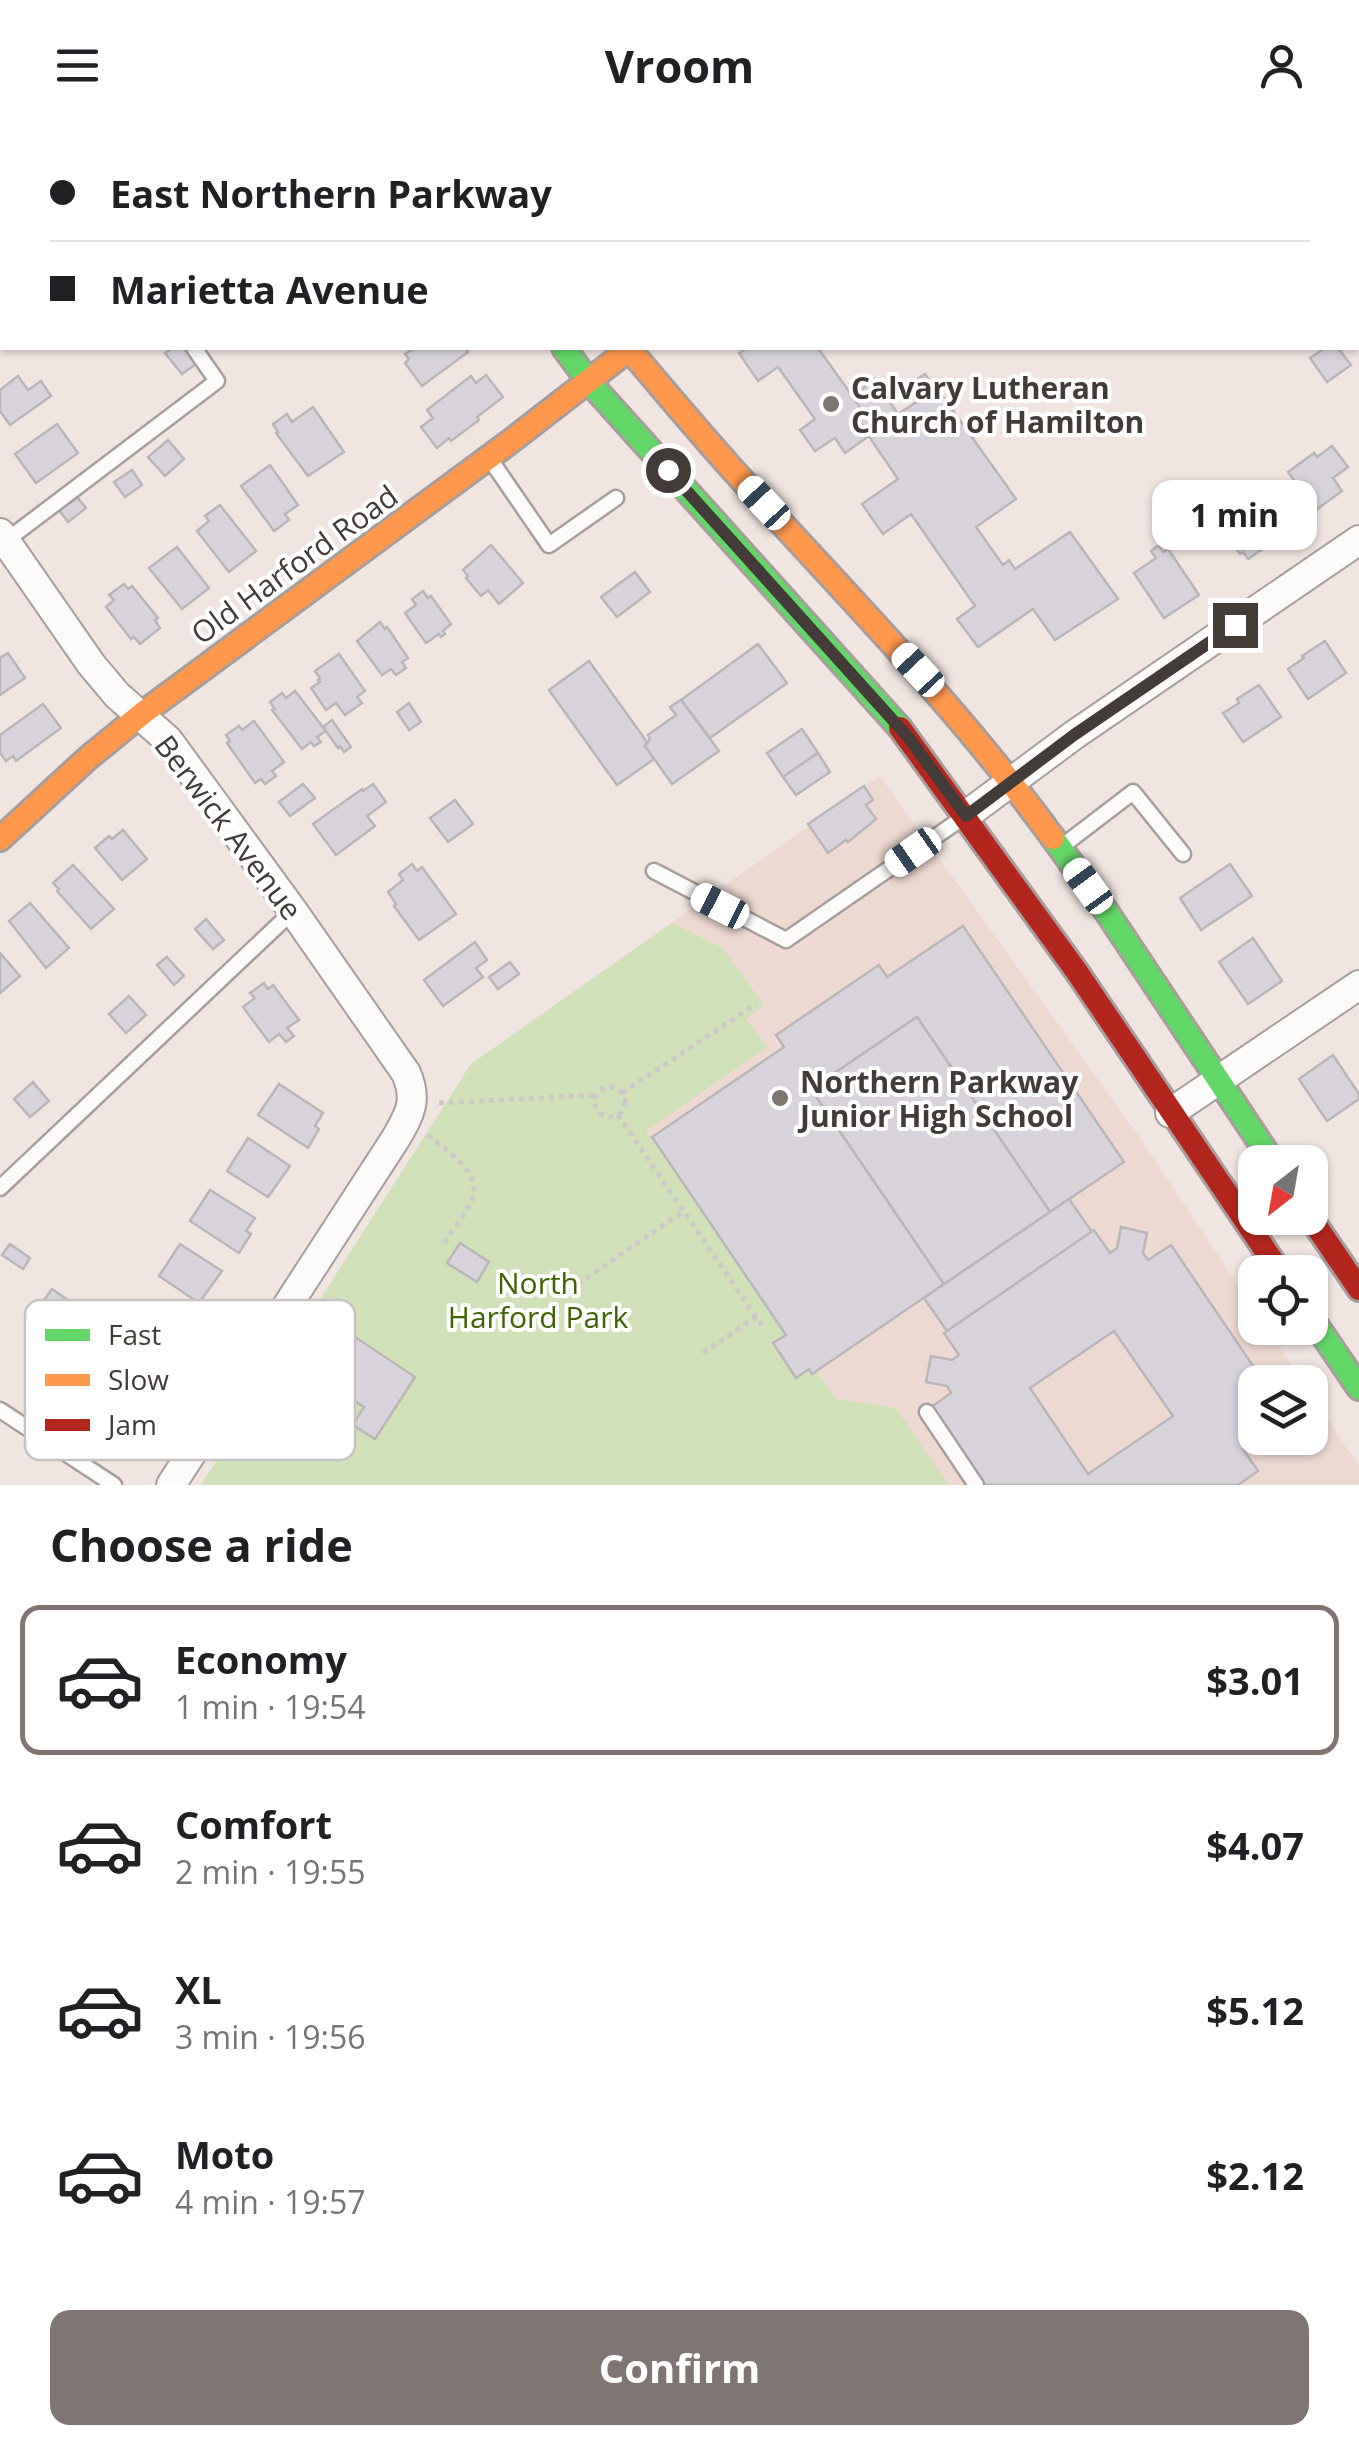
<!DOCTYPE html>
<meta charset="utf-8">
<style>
body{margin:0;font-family:"Open Sans",sans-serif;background:#f6f6f6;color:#202124;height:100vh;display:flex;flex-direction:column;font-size:38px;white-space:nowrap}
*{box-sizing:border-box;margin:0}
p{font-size:32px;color:#757577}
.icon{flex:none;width:55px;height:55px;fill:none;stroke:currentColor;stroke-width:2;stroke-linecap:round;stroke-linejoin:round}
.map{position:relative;height:1355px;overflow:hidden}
.drawer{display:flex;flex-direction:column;background:#fff;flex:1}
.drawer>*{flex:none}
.hud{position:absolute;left:0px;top:0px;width:1360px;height:220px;box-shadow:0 2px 8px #0004;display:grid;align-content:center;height:220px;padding:0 50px;background:#fff}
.needle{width:65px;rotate:211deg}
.controls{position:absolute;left:1238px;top:1015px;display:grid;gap:20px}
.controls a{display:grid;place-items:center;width:90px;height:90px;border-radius:20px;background:#fff;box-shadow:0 2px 8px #0004;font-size:50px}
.end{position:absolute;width:45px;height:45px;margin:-22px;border:12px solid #423b38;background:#fff;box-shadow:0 0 0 5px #fff}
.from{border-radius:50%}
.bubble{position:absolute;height:70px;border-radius:20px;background:#fff;box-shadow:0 2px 8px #0004;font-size:32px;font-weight:700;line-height:70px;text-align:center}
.car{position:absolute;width:30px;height:60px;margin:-30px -15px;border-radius:12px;box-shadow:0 0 8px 2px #0007;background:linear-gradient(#fff 24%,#345 0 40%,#fff 0 76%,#345 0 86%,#fff 0)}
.hud b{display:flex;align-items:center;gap:35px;height:95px;font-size:38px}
.hud b+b{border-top:2px solid #e0e0e0}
.hud i{width:25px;height:25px;background:#202124}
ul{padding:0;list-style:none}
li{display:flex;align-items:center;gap:30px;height:150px;margin:0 20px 15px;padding:0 30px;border:5px solid transparent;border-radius:20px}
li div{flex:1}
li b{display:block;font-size:38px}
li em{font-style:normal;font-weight:700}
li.on{border-color:#7f7673}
li>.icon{width:90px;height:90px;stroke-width:1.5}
h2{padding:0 50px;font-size:45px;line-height:120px}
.primary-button{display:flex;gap:20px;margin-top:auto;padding:20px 50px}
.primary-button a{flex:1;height:115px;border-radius:20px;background:#7f7673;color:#fff;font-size:40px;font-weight:700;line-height:115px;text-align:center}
header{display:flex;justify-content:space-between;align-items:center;height:130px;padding:0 50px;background:#fff;font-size:45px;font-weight:700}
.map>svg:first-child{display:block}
</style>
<header><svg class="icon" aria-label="menu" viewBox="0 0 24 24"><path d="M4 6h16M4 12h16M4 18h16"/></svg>Vroom<svg class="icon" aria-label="person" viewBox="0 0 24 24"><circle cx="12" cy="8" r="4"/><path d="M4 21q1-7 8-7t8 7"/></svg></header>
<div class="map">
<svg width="1359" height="1355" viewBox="0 0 1359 1355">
<rect width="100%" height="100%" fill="#f0e5e1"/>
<polygon fill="#eed9d2" points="880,646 1135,1001 1255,1181 1255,1198 1266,1198 1303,1252 1255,1252 1255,1308 1310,1308 1310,1263 1359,1336 1359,1355 201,1355 471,934"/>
<polygon fill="#d1e1b7" points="672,793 723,818 764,875 746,889 767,917 646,1001 836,1269 896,1278 949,1355 201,1355 471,934"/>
<g fill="#d8d3db" stroke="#b9b4b5" stroke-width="2.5" fill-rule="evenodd">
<polygon points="173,218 184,218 196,234 182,244 165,223"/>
<polygon points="415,218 465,218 468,222 422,256 405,233 409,229 405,224"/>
<polygon points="747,218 818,218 863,281 855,286 869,306 845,323 835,308 815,321 800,300 815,289 778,237 758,251 739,223"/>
<polygon points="1325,218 1338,218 1351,235 1327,252 1310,228"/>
<polygon points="925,244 935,259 937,258 1016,369 976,397 1003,435 1009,430 1015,439 1070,402 1118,469 1055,510 1033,479 978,517 957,489 975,476 911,384 883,404 862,374 898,349 855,286 863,281 852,267 874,249 898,284 918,271 907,256"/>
<polygon points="486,245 503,267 477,287 479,290 451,311 449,308 437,318 421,297 433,288 427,280 471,246 476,253"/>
<polygon points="18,246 28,260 41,251 51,266 10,295 0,281 0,260"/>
<polygon points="313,277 344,322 308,346 276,303 278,302 273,294 287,284 292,292"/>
<polygon points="57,294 78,323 36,353 15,324"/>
<polygon points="168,310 184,329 165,346 148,327"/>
<polygon points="1332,316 1348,337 1333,348 1342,361 1316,380 1288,342 1314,323 1317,327"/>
<polygon points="270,335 298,375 285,384 289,390 274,401 241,356"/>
<polygon points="132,340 142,355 125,367 114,352"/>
<polygon points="1224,360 1237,379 1238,377 1264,418 1248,429 1243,422 1240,424 1205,373"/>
<polygon points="1261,362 1283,394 1281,396 1286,403 1268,415 1263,408 1261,410 1238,377"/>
<polygon points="77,367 86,378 68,392 59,380"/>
<polygon points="220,375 256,421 229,442 197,401 209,391 205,386"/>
<polygon points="491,415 523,453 499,474 488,460 481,466 466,448 468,446 463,440"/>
<polygon points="1159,415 1163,422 1168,419 1199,465 1164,488 1134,443 1156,428 1151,421"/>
<polygon points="177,417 209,458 182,479 149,438"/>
<polygon points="635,442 650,462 617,487 601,467"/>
<polygon points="124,454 128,459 132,456 158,488 155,490 160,498 140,514 134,507 131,509 106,477 114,470 109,465"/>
<polygon points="423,461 428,468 431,466 451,494 443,501 445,504 441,507 439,504 426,513 405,483 416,475 412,469"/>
<polygon points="380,492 385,499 387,497 408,528 402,532 406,538 396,545 391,539 382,545 357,511"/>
<polygon points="1325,511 1346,543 1308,569 1288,539 1304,528 1302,526"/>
<polygon points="758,514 787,553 710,608 681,570"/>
<polygon points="8,523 25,548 0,565 0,528"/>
<polygon points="339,524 365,561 357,567 362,573 345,585 336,573 326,580 311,558 320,552 318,550 320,548 315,541"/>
<polygon points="589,531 647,612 645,616 654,629 617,655 549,560"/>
<polygon points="1259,555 1281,587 1243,612 1223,583 1239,573 1237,569"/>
<polygon points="295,561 326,601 317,607 321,612 314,616 311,612 302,619 272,580 275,579 270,572 282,563 286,568"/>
<polygon points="681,570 719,621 672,654 645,616 650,609 648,605 676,585 670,577"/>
<polygon points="409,573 421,592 409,600 397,582"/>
<polygon points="43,574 61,598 16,631 13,626 6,631 0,623 0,605"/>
<polygon points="332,590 351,617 344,622 340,616 338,618 323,597"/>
<polygon points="254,591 284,632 272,641 276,646 265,654 261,649 255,653 227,613 230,611 226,605 239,596 242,600"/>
<polygon points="802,599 818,623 783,647 767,623"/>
<polygon points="818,623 830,642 796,665 783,647"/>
<polygon points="303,654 315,668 290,686 279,672"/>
<polygon points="373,654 386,672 367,686 375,696 336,725 313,694 362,659 363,661"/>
<polygon points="864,656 873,670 866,675 876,689 848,712 846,710 828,723 808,694"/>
<polygon points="455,670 473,694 448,712 430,688"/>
<polygon points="123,700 147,729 122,750 95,718 109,706 112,709"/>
<polygon points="412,734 417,741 422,737 456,784 419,810 394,776 396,774 388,762 403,750 399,744"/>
<polygon points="1230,734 1252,766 1201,800 1180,768"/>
<polygon points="73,735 114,779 91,799 57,761 59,759 53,753"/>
<polygon points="30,773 69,818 46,838 9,791"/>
<polygon points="206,789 224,810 213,819 195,799"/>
<polygon points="963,796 1124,1032 1050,1082 917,887 811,959 944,1154 812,1244 809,1239 796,1248 773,1213 786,1205 652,1007 784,917 776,905 879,835 887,847"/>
<polygon points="1253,808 1282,851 1248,874 1219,832"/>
<polygon points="475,812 487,830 476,838 483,847 443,876 424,850"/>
<polygon points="0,823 20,846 0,863"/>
<polygon points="167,827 184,846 174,855 157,835"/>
<polygon points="510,832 519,844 498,859 489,847"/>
<polygon points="264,853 268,859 273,855 299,890 287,898 294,906 286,912 279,904 269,912 243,877 255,868 250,863"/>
<polygon points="129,866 146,885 126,903 109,884"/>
<polygon points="917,887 1050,1082 944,1154 811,959"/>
<polygon points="1333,925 1359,964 1359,969 1327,991 1299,949"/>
<polygon points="33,952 49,971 30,987 14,969"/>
<polygon points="279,954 323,983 315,996 319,999 308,1018 258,985"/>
<polygon points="248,1008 290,1036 268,1067 227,1041"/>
<polygon points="210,1060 255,1088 246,1101 251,1104 239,1123 190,1091"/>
<polygon points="1069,1069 1092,1102 947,1201 924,1168"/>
<path d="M 1121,1097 L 1147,1103 L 1143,1123 L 1148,1130 L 1171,1115 L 1264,1252 L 1255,1252 L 1255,1278 L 1251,1281 L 1255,1288 L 1255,1308 L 1273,1308 L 1271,1317 L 1252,1314 L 1243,1319 L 1258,1341 L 1238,1355 L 982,1355 L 930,1278 L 951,1263 L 947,1256 L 926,1252 L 931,1226 L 952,1230 L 959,1225 L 944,1203 L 1094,1100 L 1110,1123 L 1117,1118 ZM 1114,1201 L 1173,1286 L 1088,1344 L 1030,1258 Z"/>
<polygon points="460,1113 489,1132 477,1152 447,1133"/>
<polygon points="10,1114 30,1128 23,1139 2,1125"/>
<polygon points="180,1114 222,1141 199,1173 159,1146"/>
<polygon points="52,1159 68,1170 60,1181 44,1170"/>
<polygon points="352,1205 415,1247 375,1309 353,1295 364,1277 322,1251"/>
</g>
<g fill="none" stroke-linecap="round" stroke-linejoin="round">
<defs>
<g id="lane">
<polyline points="42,0 44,2"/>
<polyline points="916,0 918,2"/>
<polyline points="1101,0 1102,2"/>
<polyline points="1287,0 1289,2"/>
<polyline points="1010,2 1014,0"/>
<polyline points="492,332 549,415 616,368"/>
<polyline points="3,413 217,251 194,218"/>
<polyline points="1065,714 1133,662 1183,724"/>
<polyline points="654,741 786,810 961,689"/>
<polyline points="0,1058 293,781"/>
<polyline points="0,1280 114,1355"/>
<polyline points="927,1282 976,1355"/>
</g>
<g id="street">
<path d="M 0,403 L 91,534 L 117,565 L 168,610 L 293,781 L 406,943 C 418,970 410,984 396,1008 L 171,1355"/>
<polyline points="965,686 1074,605 1359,410"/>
<polyline points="1170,983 1359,855"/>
</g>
<g id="fast">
<polyline points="878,2 881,0"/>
<polyline points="564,218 589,252 900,598"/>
<polyline points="1053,708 1106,781 1273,1032"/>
<polyline points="1310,1186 1359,1258"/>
</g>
<g id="slow">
<path d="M 628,218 C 663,259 697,300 733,340 C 842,461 957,576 1053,708"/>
<polyline points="0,709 88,628 143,583 511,311 631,218"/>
</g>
<g id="jam">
<polyline points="405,0 407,2"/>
<polyline points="462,0 464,2"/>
<polyline points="900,598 1077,842 1280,1142"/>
<polyline points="1310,1087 1359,1159"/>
</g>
</defs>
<use href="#lane" stroke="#a69e9b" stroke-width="19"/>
<use href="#street" stroke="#a69e9b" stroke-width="32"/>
<use href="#fast" stroke="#a69e9b" stroke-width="28"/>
<use href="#slow" stroke="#a69e9b" stroke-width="28"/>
<use href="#jam" stroke="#a69e9b" stroke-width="28"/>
<g stroke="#cbc8c7" stroke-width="5" stroke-dasharray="5 5" stroke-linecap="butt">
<circle cx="610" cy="972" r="15"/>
<polyline points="622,963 756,874"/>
<polyline points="439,973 597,965"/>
<polyline points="618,985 762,1196"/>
<path d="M 428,1005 C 445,1020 480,1040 473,1067 C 470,1078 450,1104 443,1115"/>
<polyline points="578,1154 684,1081"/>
<polyline points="703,1223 756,1187"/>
</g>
<use href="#lane" stroke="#fdfbfa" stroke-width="14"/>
<use href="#street" stroke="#fdfbfa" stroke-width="28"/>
<use href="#fast" stroke="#63d668" stroke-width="22"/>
<use href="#slow" stroke="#ff974d" stroke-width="22"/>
<use href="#jam" stroke="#b3261e" stroke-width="22"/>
</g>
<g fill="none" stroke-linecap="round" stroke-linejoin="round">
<polyline stroke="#423b38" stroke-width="12" points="668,340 908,607 966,686 1074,605 1235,495"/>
</g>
<g fill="#7f7673" stroke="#fff" stroke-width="4">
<circle cx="831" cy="274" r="10"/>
<circle cx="780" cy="968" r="10"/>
</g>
<g text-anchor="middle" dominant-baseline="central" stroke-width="8" stroke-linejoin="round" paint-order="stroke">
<g font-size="30" font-weight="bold" fill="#423b38" stroke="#fff" text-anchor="start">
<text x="851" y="257">Calvary Lutheran<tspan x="851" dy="34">Church of Hamilton</tspan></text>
<text x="800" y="951">Northern Parkway<tspan x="800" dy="34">Junior High School</tspan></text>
</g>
<g font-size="30" fill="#423b38" stroke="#fff">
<text transform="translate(294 434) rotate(-36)">Old Harford Road</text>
<text transform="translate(229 697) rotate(53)">Berwick Avenue</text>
</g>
<g font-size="30" fill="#3f6404" stroke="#fff">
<text x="538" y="1152">North<tspan x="538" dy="34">Harford Park</tspan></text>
</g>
</g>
<rect x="25" y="1170" width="330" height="160" rx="15" fill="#fff" stroke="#c6c4c3" stroke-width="2.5"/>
<rect x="45" y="1199" width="45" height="12" fill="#63d668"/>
<rect x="45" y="1244" width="45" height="12" fill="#ff974d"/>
<rect x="45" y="1289" width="45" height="12" fill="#b3261e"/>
<g font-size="28" fill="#423b38">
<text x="108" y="1215">Fast</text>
<text x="108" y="1260">Slow</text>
<text x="108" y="1305">Jam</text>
</g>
</svg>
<div class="controls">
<a><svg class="needle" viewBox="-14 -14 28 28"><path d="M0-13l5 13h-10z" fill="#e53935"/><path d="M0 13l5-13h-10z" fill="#757577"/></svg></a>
<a><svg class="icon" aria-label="locate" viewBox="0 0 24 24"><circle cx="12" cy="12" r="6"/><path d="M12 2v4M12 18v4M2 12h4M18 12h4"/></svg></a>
<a><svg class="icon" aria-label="layers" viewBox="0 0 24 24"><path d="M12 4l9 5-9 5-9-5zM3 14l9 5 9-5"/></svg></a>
</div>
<i class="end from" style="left:668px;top:340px"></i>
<i class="end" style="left:1235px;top:495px"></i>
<div class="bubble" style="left:1152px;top:350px;width:165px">1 min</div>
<i class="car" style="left:764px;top:373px;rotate:317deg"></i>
<i class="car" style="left:918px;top:540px;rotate:317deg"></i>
<i class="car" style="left:913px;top:722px;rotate:235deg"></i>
<i class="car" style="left:1088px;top:756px;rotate:324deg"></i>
<i class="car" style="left:720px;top:776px;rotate:297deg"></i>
<div class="hud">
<b><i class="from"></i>East Northern Parkway</b>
<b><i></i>Marietta Avenue</b>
</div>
</div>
<section class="drawer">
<h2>Choose a ride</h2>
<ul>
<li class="on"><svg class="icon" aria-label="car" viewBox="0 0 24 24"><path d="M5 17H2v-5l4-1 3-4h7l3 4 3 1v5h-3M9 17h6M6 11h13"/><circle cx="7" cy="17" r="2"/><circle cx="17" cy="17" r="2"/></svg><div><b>Economy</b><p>1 min · 19:54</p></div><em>$3.01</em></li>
<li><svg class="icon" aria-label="car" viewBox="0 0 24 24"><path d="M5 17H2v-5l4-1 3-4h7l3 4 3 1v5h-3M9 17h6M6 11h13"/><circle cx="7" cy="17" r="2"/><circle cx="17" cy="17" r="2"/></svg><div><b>Comfort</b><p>2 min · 19:55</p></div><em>$4.07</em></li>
<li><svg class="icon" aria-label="car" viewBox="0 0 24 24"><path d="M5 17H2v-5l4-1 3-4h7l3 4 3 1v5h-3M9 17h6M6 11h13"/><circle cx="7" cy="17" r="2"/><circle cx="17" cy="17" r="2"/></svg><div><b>XL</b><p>3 min · 19:56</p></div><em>$5.12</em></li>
<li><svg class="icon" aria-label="car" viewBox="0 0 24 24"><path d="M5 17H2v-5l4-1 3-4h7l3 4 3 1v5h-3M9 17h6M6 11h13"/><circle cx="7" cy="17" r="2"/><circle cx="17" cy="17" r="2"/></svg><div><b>Moto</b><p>4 min · 19:57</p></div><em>$2.12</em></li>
</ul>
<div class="primary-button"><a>Confirm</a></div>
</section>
